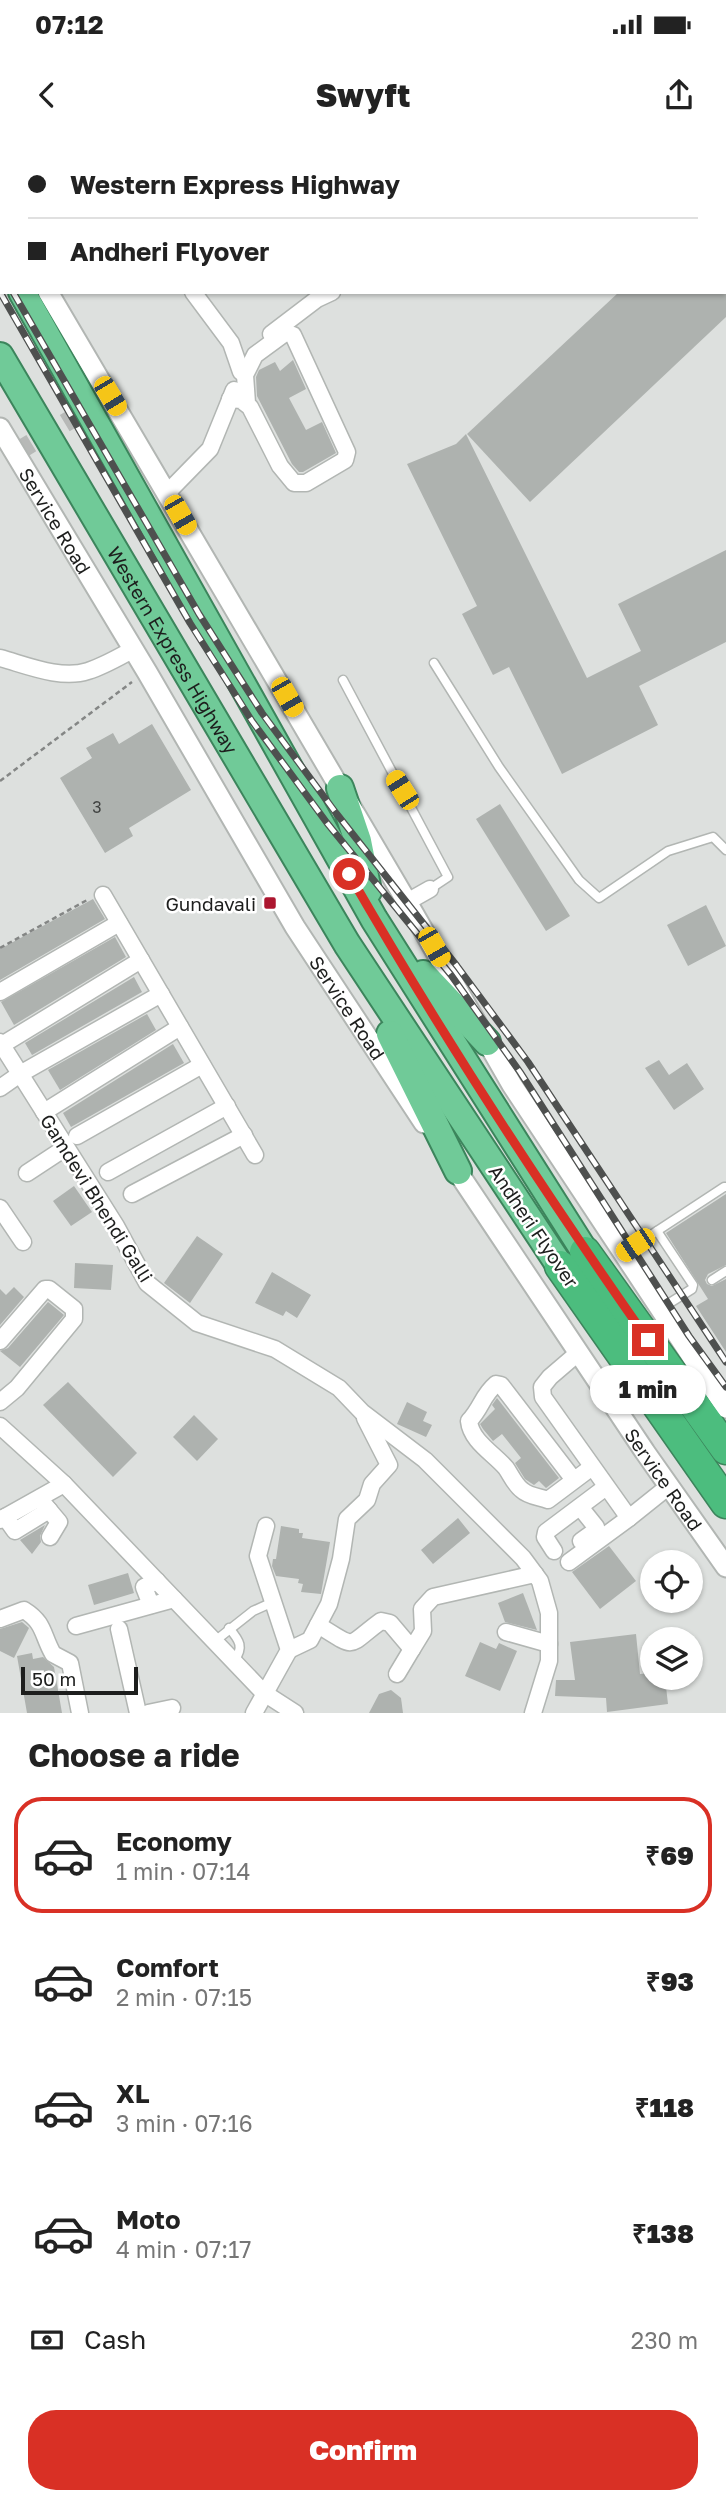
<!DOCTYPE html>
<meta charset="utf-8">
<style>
body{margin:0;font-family:"Golos Text",sans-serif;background:#f2f2f2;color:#222;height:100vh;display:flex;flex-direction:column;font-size:26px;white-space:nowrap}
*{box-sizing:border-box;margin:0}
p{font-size:23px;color:#767676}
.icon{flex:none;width:38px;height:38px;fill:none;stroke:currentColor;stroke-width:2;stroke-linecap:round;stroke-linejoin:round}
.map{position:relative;height:1573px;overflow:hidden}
.sheet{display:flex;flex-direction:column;background:#fff;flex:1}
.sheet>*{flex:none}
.top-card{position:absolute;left:0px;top:0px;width:726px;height:154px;box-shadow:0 2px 5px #0004;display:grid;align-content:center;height:154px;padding:0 28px;background:#fff}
.controls{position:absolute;left:640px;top:1410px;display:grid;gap:14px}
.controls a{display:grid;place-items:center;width:63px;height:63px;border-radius:50%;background:#fff;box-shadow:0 2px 5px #0004;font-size:35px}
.scale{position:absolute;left:21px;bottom:18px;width:117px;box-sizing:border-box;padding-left:7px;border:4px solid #1d1e1d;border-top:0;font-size:19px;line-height:24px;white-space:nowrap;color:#1d1e1d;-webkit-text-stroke:5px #fff;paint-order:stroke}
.end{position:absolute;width:32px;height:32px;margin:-16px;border:9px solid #d93025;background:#fff;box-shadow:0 0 0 4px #fff}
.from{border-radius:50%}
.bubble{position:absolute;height:49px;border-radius:24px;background:#fff;box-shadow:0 2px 5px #0004;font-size:23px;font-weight:800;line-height:49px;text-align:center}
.car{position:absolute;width:21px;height:42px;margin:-21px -10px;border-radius:9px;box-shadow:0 0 5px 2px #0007;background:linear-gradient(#f5c518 24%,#345 0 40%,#f5c518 0 76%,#345 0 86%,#f5c518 0)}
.top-card b{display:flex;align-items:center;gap:24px;height:66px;font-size:26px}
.top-card b+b{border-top:2px solid #e0e0e0}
.top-card i{width:18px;height:18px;background:#222}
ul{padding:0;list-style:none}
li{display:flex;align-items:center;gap:21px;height:116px;margin:0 14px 10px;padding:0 14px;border:4px solid transparent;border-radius:28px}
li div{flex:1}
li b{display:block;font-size:26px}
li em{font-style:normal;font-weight:800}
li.active{border-color:#d93025}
li>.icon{width:63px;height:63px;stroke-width:1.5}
h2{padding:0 28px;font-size:32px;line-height:84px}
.pay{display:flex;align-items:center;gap:18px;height:77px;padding:0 28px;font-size:26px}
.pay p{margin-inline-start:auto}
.action{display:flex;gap:14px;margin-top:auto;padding:14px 28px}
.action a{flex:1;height:80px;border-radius:28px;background:#d93025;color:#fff;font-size:28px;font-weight:800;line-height:80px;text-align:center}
.status{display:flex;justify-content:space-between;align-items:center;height:49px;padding:0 35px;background:#fff;direction:ltr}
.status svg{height:19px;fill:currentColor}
header{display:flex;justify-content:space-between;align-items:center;height:91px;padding:0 28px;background:#fff;font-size:32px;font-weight:800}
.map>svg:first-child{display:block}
</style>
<div class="status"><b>07:12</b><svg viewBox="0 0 49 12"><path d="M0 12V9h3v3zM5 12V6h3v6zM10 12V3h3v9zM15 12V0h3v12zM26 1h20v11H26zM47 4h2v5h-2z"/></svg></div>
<header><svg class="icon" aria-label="back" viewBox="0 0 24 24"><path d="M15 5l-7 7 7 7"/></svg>Swyft<svg class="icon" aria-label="share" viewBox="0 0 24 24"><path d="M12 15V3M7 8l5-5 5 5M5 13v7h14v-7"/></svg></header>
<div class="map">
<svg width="726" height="1573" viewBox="0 0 726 1573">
<rect width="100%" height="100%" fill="#dde0de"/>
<g fill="#aeb2af">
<polygon points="619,152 726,152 726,177 530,362 467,294"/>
<polygon points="293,220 306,249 289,258 306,290 322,282 336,313 303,332 299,332 292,324 257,256 256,237 259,230 275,222 280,231"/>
<polygon points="466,294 587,538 641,511 618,464 726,410 726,502 639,546 658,585 562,634 509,527 493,535 462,474 477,466 407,324 456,304"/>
<polygon points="152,584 191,650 129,688 133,696 105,713 60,638 92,618 86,608 113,593 119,604"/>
<polygon points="500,664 570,776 546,791 476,679"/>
<polygon points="93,759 105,779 0,840 0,809"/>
<polygon points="706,765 726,806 688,826 667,785"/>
<polygon points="115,797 126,817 14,885 1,862"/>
<polygon points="134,837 142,852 32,915 25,903"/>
<polygon points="147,874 156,890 60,950 48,930"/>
<polygon points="173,904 184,923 71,987 63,973"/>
<polygon points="659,920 669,935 687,923 704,949 674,970 645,928"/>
<polygon points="74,1046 92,1072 71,1086 53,1061"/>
<polygon points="726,1054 726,1125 708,1134 705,1140 707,1144 712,1146 726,1139 726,1212 696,1166 708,1159 666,1093"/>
<polygon points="197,1096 223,1114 190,1163 164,1143"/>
<polygon points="75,1123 113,1125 111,1150 74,1148"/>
<polygon points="272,1132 311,1155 297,1178 286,1171 283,1176 255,1163"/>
<polygon points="14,1147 24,1157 0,1185 0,1149 6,1155"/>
<polygon points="48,1162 64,1175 20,1227 0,1211 8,1208"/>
<polygon points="68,1242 137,1313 113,1337 43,1265"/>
<polygon points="497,1258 559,1338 546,1348 539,1341 534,1345 525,1339 515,1323 521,1318 502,1294 493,1301 483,1289 480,1284 495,1269 492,1265"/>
<polygon points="407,1262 427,1272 423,1281 432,1285 426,1297 397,1284"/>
<polygon points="194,1275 218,1299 197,1321 173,1297"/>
<polygon points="458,1378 470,1393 433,1424 421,1410"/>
<polygon points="45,1385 40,1396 41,1402 32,1414 20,1400"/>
<polygon points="281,1386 299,1389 299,1393 303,1393 302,1398 330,1402 321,1454 301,1452 303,1444 298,1443 299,1439 276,1436 272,1426 273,1419 276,1419"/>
<polygon points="609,1406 636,1441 600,1469 572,1432"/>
<polygon points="128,1433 134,1453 94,1465 88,1445"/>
<polygon points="523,1453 537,1490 505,1482 498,1463"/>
<polygon points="22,1482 29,1488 14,1518 0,1511 0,1489"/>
<polygon points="636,1494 640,1534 653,1533 653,1538 665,1538 668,1564 607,1572 606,1558 555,1556 556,1540 575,1540 570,1502"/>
<polygon points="480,1502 496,1509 499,1503 517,1511 500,1551 465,1536"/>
<polygon points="32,1513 33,1519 43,1517 54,1527 62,1573 27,1573 17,1516"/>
<polygon points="391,1550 401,1558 403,1573 369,1573 379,1554"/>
</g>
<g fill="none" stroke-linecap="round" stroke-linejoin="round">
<polyline stroke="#b7b9b7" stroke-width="19" stroke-dasharray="19 10" stroke-linecap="butt" points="15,313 110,256"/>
<defs>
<g id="service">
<polyline points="434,523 499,627 579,740 599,758 668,711 713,697 726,710"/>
<polyline points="343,540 448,737 430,749"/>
<polyline points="657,1091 724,1047 726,1047"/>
<polyline points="625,1112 657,1091 693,1145 692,1149 660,1169"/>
<polyline points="712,1140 726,1131"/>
<path d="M 229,1488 C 240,1501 244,1507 234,1521"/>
<polyline points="215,1501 253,1471 273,1462"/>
</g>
<g id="minor">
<polyline points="40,0 42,2"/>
<polyline points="488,0 489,2"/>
<polyline points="193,152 231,203 241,232"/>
<polyline points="271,194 317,159 332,152"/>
<polyline points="230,259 241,260 250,267 280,326 294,343 306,343 345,320 347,312 293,195 285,193 255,215 245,235 247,263"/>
<polyline points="167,353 210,309 234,250"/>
<path d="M 0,518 C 26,525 61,540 88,531 C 104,526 119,517 134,509"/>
<polyline points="103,755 255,1015"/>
<polyline points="407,762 430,749"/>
<polyline points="0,852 119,783"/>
<polyline points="0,902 116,1086 147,1143 197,1183 275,1209 339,1248 362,1272 425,1320 523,1418 540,1441 549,1473 549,1521 533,1573"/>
<polyline points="2,905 141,820"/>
<polyline points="0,948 20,934 161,854"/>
<polyline points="44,972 180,887"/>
<polyline points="77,996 202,925"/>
<polyline points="108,1032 227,966"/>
<polyline points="27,1033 65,1008"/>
<polyline points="132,1054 244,995"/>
<polyline points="0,1068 23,1102"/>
<polyline points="0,1201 45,1149 49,1149 74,1169 74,1179 17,1248 0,1262"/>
<polyline points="578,1213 550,1237 542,1247 543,1257 629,1378 669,1346"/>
<polyline points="0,1286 64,1344 264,1553 295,1573"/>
<path d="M 574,1340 L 501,1245 L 496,1244 C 482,1256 482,1267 469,1281 C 471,1301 493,1313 506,1328 C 511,1335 515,1345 522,1350 C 528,1356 540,1357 548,1360 L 592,1327"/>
<polyline points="43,1363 59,1382 50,1397"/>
<polyline points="580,1367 596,1387 595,1391 581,1401"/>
<polyline points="5,1377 15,1391 49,1370"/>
<polyline points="0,1380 64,1344"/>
<polyline points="554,1411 545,1397 546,1392 606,1347"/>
<polyline points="569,1422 629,1378"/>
<polyline points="151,1465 144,1447 157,1441"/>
<path d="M 0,1479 L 24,1470 C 45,1483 42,1495 53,1514 L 70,1523 L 80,1573"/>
<path d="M 318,1485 C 359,1510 345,1507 381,1481 L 390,1483 L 412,1509 L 423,1491 L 422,1469 L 433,1457 L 535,1434"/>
<polyline points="76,1486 174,1459"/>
<polyline points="119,1489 138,1573"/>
<polyline points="506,1492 549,1504"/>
<polyline points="289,1510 310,1500 329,1464 341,1419 347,1379 367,1360 372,1344 389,1325 365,1278"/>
<polyline points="397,1534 412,1509"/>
<polyline points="148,1573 172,1568"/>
<polyline points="254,1573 289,1510 258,1416 266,1386"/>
</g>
<g id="tertiary">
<polyline points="0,72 2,75"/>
<polyline points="48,152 407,762 512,945 726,1268"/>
<path id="s1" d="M 0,288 L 147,532 L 295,787 L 424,983"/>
<path id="s2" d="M 451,1022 L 645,1312 L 726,1427"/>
</g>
<g id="trunk">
<polyline points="0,114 2,117"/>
<polyline points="22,152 374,779 585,1112"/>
<path id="s3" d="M 0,216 L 347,804 L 560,1126"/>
<polyline points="340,648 358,701 368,751"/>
<polyline points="423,834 487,902"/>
<polyline points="390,894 458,1031"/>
</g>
<g id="motorway">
<polyline points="585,1112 726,1309"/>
<polyline points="560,1126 726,1363"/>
</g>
</defs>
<use href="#service" stroke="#b2b6b3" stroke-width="11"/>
<use href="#minor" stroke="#b2b6b3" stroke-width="19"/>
<use href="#tertiary" stroke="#b2b6b3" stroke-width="23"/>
<use href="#trunk" stroke="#3c855c" stroke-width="30"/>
<use href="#motorway" stroke="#3c855c" stroke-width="33"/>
<g stroke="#848685" stroke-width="2.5" stroke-dasharray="5 3.5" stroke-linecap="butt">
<polyline points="0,641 132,542"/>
<polyline points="0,808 89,759"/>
</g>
<use href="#service" stroke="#fff" stroke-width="8"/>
<use href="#minor" stroke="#fff" stroke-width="16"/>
<use href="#tertiary" stroke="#fff" stroke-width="19"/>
<use href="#trunk" stroke="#70ca98" stroke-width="26"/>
<use href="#motorway" stroke="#4cbd7e" stroke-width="30"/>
<defs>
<g id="rail">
<polyline points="0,130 2,133"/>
<polyline points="0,152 190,483 252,581 327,683 451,835 520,932 689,1196 726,1247"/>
<polyline points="13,152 199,474 262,573 336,673 457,826 528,922 726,1222"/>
</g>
</defs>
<use href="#rail" stroke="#4e504f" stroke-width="7"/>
<use href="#rail" stroke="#fff" stroke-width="4.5" stroke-dasharray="13" stroke-linecap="butt"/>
</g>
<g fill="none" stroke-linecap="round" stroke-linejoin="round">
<path stroke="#d93025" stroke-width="9" d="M 349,734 C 441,894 542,1049 648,1200"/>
</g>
<rect fill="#ac162f" stroke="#fff" stroke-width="2.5" x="263" y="756" width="14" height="14" rx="3.5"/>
<g text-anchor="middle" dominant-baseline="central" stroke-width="5" stroke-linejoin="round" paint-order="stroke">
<g font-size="16" fill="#414342">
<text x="97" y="667">3</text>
</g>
<g font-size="19" fill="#1d1e1d" stroke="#fff">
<text stroke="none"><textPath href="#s1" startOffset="108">Service Road</textPath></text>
<text stroke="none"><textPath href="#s3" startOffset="341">Western Express Highway</textPath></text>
<text stroke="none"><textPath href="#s1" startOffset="676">Service Road</textPath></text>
<text transform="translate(97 1058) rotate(58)">Gamdevi Bhendi Galli</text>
<text transform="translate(534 1086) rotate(56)">Andheri Flyover</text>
<text stroke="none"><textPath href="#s2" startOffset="382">Service Road</textPath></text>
</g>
<g font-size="19" fill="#1d1e1d" stroke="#fff" text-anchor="end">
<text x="256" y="763">Gundavali</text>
</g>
</g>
</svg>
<div class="controls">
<a><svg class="icon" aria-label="locate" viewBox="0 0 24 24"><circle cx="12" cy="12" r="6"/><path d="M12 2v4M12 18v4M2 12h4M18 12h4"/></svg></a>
<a><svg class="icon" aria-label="layers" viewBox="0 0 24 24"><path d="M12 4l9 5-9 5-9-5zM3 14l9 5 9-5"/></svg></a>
</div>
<div class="scale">50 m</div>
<i class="end from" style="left:349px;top:734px"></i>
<i class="end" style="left:648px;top:1200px"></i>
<div class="bubble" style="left:590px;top:1225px;width:116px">1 min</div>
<i class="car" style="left:110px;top:256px;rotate:149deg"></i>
<i class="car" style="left:180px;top:375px;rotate:150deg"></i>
<i class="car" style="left:287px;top:557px;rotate:150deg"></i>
<i class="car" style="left:402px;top:650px;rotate:328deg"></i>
<i class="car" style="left:434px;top:807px;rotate:150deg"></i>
<i class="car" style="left:635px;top:1105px;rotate:236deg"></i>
<div class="top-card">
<b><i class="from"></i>Western Express Highway</b>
<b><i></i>Andheri Flyover</b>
</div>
</div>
<section class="sheet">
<h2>Choose a ride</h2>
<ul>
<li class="active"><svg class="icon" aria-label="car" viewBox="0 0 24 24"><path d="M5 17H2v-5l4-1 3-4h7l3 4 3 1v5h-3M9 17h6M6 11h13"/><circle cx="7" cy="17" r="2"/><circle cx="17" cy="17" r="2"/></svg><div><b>Economy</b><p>1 min · 07:14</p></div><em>₹69</em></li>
<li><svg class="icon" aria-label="car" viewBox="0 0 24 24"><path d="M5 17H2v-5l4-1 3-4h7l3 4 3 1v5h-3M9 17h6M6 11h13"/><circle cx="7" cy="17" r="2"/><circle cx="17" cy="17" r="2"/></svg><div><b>Comfort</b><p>2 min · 07:15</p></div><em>₹93</em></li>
<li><svg class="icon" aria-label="car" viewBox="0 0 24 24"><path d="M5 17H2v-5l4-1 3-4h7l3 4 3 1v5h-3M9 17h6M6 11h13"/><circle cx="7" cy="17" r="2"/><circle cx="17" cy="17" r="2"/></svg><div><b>XL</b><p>3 min · 07:16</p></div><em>₹118</em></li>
<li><svg class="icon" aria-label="car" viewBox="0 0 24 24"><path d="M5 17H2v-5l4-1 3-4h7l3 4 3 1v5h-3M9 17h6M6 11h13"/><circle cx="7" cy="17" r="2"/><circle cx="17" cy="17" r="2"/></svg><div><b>Moto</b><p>4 min · 07:17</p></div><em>₹138</em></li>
</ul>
<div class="pay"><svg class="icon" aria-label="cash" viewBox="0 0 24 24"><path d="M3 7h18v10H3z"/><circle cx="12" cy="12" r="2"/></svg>Cash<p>230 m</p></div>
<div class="action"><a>Confirm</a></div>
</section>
